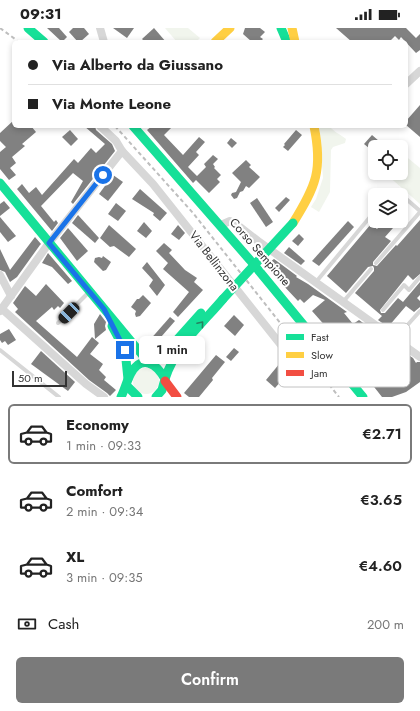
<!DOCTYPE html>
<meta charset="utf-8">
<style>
body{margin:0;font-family:Jost,sans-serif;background:#f2f2f2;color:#222;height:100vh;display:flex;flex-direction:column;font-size:15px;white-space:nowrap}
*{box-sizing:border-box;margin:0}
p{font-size:13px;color:#767676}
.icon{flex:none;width:22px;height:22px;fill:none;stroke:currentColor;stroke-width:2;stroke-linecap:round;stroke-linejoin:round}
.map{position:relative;height:369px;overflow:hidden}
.panel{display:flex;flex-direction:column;background:#fff;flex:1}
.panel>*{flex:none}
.banner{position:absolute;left:12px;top:12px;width:396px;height:88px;border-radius:6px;box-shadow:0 2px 6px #0003;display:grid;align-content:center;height:88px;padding:0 16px;background:#fff}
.fabs{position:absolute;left:368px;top:112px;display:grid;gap:8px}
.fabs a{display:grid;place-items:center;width:40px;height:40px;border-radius:6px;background:#fff;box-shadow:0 2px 6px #0003;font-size:20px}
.scale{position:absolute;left:12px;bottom:10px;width:55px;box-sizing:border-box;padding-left:4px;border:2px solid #333;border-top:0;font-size:11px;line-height:14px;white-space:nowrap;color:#333;-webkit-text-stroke:3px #fff;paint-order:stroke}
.end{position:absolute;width:18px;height:18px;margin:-9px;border:5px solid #1a73e8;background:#fff;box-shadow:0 0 0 2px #fff}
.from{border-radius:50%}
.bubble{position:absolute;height:28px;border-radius:6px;background:#fff;box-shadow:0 2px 6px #0003;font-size:13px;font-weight:600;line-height:28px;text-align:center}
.car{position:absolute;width:12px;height:24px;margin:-12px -6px;border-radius:5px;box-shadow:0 0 3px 1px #0007;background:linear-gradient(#222 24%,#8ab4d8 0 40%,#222 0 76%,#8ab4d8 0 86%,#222 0)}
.banner b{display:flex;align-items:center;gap:14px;height:38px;font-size:15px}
.banner b+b{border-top:1px solid #e0e0e0}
.banner i{width:10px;height:10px;background:#222}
ul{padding:7px 0 0;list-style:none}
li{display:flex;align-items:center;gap:12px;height:60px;margin:0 8px 6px;padding:0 8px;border:2px solid transparent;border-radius:6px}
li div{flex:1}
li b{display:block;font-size:15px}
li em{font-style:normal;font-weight:600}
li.active{border-color:#7a7a7a}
li>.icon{width:36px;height:36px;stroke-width:1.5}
.pay{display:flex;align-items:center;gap:10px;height:44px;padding:0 16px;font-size:15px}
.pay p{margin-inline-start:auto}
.cta{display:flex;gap:8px;margin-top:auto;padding:8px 16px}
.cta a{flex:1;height:46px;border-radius:6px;background:#7a7a7a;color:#fff;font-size:16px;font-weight:600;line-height:46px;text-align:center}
.status{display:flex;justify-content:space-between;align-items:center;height:28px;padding:0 20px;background:#fff;direction:ltr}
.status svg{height:11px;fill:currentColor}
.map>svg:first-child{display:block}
</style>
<div class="status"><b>09:31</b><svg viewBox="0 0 49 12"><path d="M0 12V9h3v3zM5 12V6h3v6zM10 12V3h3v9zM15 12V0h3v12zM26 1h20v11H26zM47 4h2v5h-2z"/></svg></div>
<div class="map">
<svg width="420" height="369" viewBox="0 0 420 369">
<rect width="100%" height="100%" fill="#fff"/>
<g fill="#f1f5ed">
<polygon points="165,0 188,0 200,10 196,14 177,14"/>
<path d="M 319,98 L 329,98 C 334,104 340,106 346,111 L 345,115 L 333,119 L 331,122 L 330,164 L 319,184 L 311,179 L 316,171 L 323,150 Z"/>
<polygon points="403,126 420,140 420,176 386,146 387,145 401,145 401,129"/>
<circle cx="146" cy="353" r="13"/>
</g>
<g fill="#818181">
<polygon points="47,0 59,0 67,9 62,14"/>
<polygon points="73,0 84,0 89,6 80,14 78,14 69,4"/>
<polygon points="113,0 134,0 127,10"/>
<polygon points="154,0 166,14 145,14 142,11"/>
<polygon points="245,0 260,0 265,4 260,9 263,11 260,14 252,14 243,6"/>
<polygon points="336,0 406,0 416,10 420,6 420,22 416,25 401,9 399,12 395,8 389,14 352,14"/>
<polygon points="420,77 420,109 406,97 406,93"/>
<polygon points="14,92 14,98 31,98 36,104 22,116 25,118 12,129 16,135 10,140 16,147 9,152 0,141 0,124 6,119 0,113 0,105"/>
<polygon points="84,98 95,98 96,102 112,116 115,123 73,176 71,174 83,153 73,145 41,178 54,194 56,192 58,195 52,203 17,161 22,156 29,165 36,159 42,167 74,131 78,135 91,120 96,125 105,116"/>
<polygon points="152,98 173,98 164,107 183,127 199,109 205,114 196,124 199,127 188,139 197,148 206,139 204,136 213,127 218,131 213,136 215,139 214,140 221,147 217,151 220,154 209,165 196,152 193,155 147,102"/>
<polygon points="70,102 78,111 71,118 62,109"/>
<polygon points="296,102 302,107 288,123 283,119 285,117 284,116"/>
<polygon points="372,107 386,119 375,119 375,125 364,116"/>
<polygon points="231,110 237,115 232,120 227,115"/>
<polygon points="246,132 251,137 249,139 260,149 249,160 246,158 243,163 240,164 237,170 234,171 231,167 232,165 236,164 241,154 232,145"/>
<polygon points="113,147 123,154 108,173 99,166"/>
<polygon points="140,161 167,185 160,193 153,187 154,185 132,171"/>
<polygon points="286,169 290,172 279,184 275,180"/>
<polygon points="257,170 273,194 266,199 250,175"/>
<polygon points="4,173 10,180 0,188 0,176"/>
<polygon points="116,175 126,183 118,193 108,186"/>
<polygon points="78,187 99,210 95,215 72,195"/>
<polygon points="0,189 16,208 8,214 0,204"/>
<polygon points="420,192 420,246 413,252 408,247 380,282 381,285 385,285 398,270 403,274 420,254 420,267 417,270 420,273 420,279 414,284 406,278 388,299 378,292 382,288 355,265 374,243 374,240 373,238 368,239 346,265 327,248 371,196 377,201 385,193 393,200 385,209 391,213 373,234 373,237 377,238 396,217 397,218"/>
<polygon points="348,193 354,199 319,238 312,233"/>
<polygon points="144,194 152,203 146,210 137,203"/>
<polygon points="109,197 136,221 129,229 114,218 110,219 100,210"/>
<polygon points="178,197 185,205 179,212 171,206"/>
<polygon points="68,200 88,223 77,233 60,210"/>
<polygon points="299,206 304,211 298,218 292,213"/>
<polygon points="35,209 41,216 40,217 17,249 10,254 5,244 0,242 0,221 10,242"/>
<polygon points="164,215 172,222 169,225 185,242 197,250 194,254 203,262 178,289 173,284 189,264 163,241 168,235 156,223"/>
<polygon points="289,219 305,233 301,237 284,225"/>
<polygon points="48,225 72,253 68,256 52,239 42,235"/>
<polygon points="103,228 111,234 106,242 103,243 94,234 95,230 99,229 102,230"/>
<polygon points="274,231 297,248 296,249 308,256 347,284 344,285 353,296 359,292 381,308 379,310 369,309 361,317 357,313 343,324 334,312 336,310 312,283 325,272 313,267 304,275 300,271 298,273 281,255 267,236"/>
<polygon points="147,234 165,257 157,268 149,258 153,252 142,240"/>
<polygon points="46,256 64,275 60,280 58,278 54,282 52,279 36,293 77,329 92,309 99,315 90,326 103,336 99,342 106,349 104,352 116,362 110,368 107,365 89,352 15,284 18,281 13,275 25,258 36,268"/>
<polygon points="143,267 151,275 140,288 136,289 135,286 136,283 131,279 137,271 139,271"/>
<polygon points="100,286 106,294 105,298 106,302 95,311 94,296"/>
<polygon points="234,287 244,297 235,308 224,298"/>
<polygon points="170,289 175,293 154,317 148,314"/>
<polygon points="9,301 16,312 8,317 5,313 2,315 0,312 0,306"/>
<polygon points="395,318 413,330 416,335 417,334 420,334 420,354 406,364 392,369 382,369 371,355 379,349 377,347 392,335 386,327 390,324 389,322"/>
<polygon points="234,320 239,324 231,333 226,329"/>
<polygon points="41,323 75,354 68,363 31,336"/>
<polygon points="216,327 225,334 212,350 213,352 199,369 189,369 184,365"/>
<polygon points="280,335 290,343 275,360 266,352"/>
</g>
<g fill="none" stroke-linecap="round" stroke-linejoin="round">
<g stroke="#d7d7d7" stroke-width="4">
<polyline points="401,172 404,169 420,183"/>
<polyline points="376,235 420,184"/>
<polyline points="316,254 375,183"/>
<polyline points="343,274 371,241"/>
<polyline points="383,282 404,257 409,262 420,249"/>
<polyline points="58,295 89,264"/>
<polyline points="395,311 420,283"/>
<polyline points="0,322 59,369"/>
</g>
<g stroke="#d7d7d7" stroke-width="8">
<polyline points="100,0 104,14"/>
<polyline points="406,56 420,43"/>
<polyline points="100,98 116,113 122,123 153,156 304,346"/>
<polyline points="221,197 230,193 236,196 258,213 420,329"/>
<polyline points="0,247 11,268"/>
<polyline points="2,281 86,356 104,369"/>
<polyline points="0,283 49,215 122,123"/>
</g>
<g stroke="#16e098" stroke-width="9">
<polyline points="28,0 44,14"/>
<polyline points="281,0 287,14"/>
<polyline points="133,98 250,232 363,369"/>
<polyline points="0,155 149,335"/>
<polyline points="112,298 125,322 128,351"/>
<polyline points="153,336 167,323 201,285"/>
<path d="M 165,351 C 175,319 202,296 223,271"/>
<polyline points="127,358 138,369"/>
<path d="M 121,369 C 125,361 127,352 131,345 C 142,326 157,336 165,351 L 162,362 L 156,369"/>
</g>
<g stroke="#ffcf43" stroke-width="9">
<polyline points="292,0 295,14"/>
<polyline points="215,14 230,0"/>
<path d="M 293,195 C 316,158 323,142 314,98"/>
</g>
<polyline stroke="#f24e42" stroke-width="9" points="165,353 177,369"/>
<g stroke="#bebebe" stroke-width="2" stroke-dasharray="4 3" stroke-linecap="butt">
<polyline points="0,0 19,14"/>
<polyline points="115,98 193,185 339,369"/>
</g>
<polyline stroke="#16e098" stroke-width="9" points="223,271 293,195"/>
</g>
<defs><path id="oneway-chevron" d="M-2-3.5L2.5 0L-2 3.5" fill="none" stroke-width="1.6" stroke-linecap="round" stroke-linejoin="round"/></defs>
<use stroke="#268160" href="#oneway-chevron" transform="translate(201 296) rotate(-50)"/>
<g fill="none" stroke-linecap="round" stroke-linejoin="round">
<polyline stroke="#1a73e8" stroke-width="5" points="103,147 49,215 104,281 125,322"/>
</g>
<g text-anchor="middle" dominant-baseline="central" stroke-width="4" stroke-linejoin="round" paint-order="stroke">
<g font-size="12" fill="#333" stroke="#fff">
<text transform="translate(260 224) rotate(49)">Corso Sempione</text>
<text transform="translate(214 233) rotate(52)">Via Bellinzona</text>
</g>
</g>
<rect x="278" y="295" width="132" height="64" rx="6" fill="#fff" stroke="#c2c2c2" stroke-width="1"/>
<rect x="286" y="306" width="18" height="6" fill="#16e098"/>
<rect x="286" y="324" width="18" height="6" fill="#ffcf43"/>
<rect x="286" y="342" width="18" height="6" fill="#f24e42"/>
<g font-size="11" fill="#333">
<text x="311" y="313">Fast</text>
<text x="311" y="331">Slow</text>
<text x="311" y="349">Jam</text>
</g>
</svg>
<div class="fabs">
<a><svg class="icon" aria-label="locate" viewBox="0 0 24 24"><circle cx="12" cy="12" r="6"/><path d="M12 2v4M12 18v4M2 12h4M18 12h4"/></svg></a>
<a><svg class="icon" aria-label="layers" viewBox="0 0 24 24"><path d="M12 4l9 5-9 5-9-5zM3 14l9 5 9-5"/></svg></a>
</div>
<div class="scale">50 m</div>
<i class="end from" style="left:103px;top:147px"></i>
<i class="end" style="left:125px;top:322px"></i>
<div class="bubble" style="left:139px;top:308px;width:66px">1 min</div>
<i class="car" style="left:69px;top:285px;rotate:225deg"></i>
<div class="banner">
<b><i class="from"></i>Via Alberto da Giussano</b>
<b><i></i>Via Monte Leone</b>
</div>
</div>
<section class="panel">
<ul>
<li class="active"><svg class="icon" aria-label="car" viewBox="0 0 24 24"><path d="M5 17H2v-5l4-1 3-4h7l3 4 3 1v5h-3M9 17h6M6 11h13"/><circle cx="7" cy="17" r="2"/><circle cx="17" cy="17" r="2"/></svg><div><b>Economy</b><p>1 min · 09:33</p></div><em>€2.71</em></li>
<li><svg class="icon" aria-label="car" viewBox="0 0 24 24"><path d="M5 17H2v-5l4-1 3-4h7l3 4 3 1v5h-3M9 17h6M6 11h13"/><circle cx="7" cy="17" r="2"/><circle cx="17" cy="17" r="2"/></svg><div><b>Comfort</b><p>2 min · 09:34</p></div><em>€3.65</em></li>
<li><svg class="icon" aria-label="car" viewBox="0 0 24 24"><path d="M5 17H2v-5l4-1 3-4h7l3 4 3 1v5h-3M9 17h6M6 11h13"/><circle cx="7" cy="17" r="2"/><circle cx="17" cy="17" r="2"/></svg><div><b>XL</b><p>3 min · 09:35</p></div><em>€4.60</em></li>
</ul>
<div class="pay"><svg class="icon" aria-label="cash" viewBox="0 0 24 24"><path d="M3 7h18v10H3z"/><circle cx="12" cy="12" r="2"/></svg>Cash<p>200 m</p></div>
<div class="cta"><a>Confirm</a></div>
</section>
